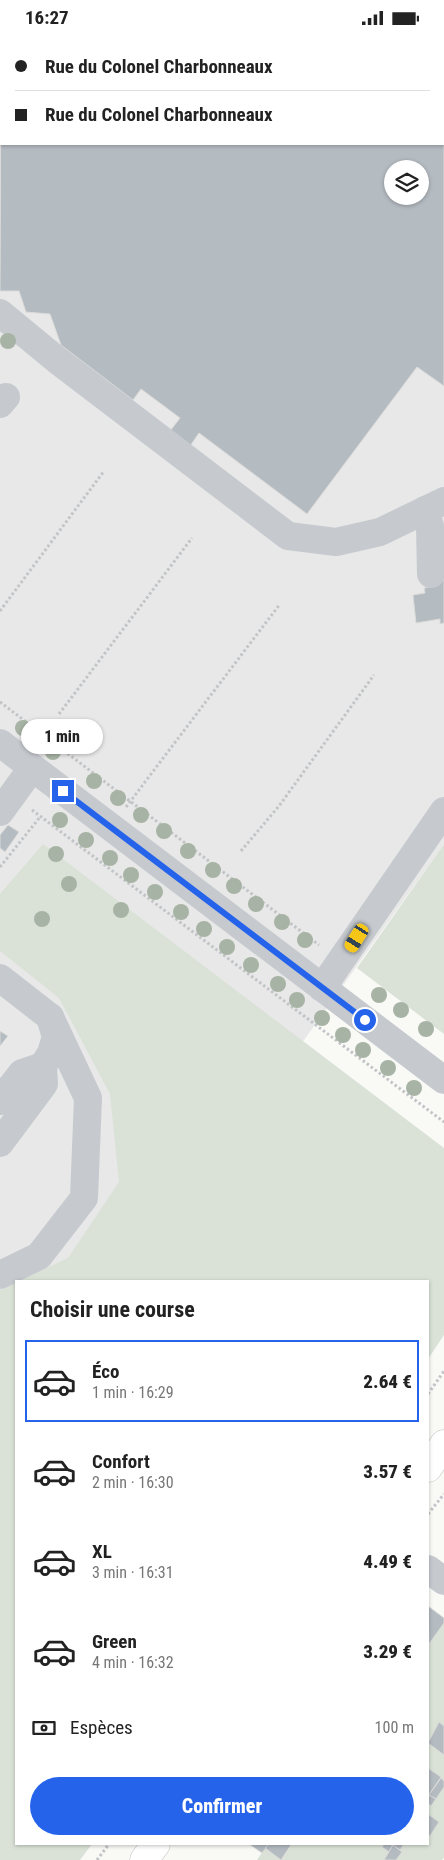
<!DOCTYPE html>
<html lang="fr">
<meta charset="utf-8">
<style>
body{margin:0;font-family:"Roboto Condensed",sans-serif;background:#f2f2f2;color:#222;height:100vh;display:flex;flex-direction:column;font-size:19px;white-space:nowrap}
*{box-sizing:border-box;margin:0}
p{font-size:16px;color:#767676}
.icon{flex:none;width:28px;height:28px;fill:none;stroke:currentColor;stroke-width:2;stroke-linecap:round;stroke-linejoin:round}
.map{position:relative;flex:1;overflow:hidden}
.side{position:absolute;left:15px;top:1245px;width:414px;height:565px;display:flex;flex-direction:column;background:#fff;border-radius:0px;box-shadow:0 1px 4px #0004}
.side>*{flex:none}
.banner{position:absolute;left:0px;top:0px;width:445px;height:110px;box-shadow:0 1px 4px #0004;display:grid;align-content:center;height:110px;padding:0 15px;background:#fff}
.tools{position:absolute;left:384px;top:125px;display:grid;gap:10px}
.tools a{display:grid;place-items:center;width:45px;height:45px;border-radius:50%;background:#fff;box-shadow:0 1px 4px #0004;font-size:25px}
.end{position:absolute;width:22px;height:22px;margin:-11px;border:6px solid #2563eb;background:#fff;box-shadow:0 0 0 2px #fff}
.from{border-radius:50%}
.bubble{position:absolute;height:35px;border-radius:18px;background:#fff;box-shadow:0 1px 4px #0004;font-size:16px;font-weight:800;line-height:35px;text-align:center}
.car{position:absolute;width:15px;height:30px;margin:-15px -8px;border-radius:6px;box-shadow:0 0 4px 1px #0007;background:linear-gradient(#f5c518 24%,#345 0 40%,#f5c518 0 76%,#345 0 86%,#f5c518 0)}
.banner b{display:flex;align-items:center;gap:18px;height:48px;font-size:19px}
.banner b+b{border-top:1px solid #e0e0e0}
.banner i{width:12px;height:12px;background:#222}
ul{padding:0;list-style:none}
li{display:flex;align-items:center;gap:15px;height:82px;margin:0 10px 8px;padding:0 5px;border:2px solid transparent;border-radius:0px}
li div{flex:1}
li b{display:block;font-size:19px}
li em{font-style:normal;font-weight:800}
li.on{border-color:#2563eb}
li>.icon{width:45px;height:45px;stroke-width:1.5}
h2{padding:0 15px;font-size:22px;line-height:60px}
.pay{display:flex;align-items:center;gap:12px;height:55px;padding:0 15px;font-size:19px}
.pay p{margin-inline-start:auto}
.primary-button{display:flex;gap:10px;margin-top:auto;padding:10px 15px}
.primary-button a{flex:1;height:58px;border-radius:30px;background:#2563eb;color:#fff;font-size:20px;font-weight:800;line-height:58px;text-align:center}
.status{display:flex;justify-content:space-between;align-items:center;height:35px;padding:0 25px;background:#fff;direction:ltr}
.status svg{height:14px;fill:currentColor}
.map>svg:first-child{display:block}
</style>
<div class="status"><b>16:27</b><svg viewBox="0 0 49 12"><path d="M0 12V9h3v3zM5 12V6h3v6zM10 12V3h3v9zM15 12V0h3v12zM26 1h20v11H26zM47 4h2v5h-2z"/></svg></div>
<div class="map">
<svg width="444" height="1825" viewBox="0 0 444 1825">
<rect width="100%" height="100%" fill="#f9f9f6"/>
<path fill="#e7e8e7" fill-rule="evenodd" d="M 0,0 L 444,0 L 444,809 L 132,1246 L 16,1246 L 0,1432 ZM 1,1 L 444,1 L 444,109 L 1,109 ZM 392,134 L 420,134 L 420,161 L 392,161 Z"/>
<g fill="#dae2d7">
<polygon points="43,809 444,1113 444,1300 428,1324 428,1246 18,1246 68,1223 119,1147 110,1059 59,963 0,916 0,859"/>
<polygon points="444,809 444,999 357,933"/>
<polygon points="16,1247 16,1809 92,1809 80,1825 0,1825 0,1255"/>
<polygon points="444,1588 444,1823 442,1825 257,1825 265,1813 281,1825 291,1811 289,1809 428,1809 428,1608 429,1609"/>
</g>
<g fill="#b4bbc1" stroke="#dbdbd9" fill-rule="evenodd">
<polygon points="6,0 326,0 328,1 5,1"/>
<path d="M 1,6 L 1,109 L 444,109 L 444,89 L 444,351 L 417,332 L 307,479 L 199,398 L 188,414 L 167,400 L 180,383 L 141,354 L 133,365 L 61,310 L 50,279 L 26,277 L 19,256 L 0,256 ZM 392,134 L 420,134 L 420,161 L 392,161 Z"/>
<polygon points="444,545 444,588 440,589 440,584 416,588 413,560 425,558 424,553 435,551 435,546"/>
<polygon points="8,790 19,797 5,817 0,813 0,800"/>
<polygon points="0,996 8,1001 0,1011"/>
<polygon points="428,1571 444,1583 444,1588 429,1609"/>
<polygon points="439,1687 444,1691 444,1720 428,1708"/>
<polygon points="428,1733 441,1742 429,1760 428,1759"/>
<polygon points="441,1743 444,1746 444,1752 436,1764 429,1760"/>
<polygon points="429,1760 436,1764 431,1771 428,1768"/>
<polygon points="428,1779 439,1787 430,1801 428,1799"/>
<polygon points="249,1809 269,1809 262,1818"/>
<polygon points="269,1809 289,1809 291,1810 281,1825 265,1813"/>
<polygon points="384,1809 393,1810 389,1817 382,1812"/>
<polygon points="394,1809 404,1809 400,1815 393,1810"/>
<polygon points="393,1810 402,1817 396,1825 384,1825"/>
</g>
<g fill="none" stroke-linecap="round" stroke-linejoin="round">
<defs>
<g id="major">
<polyline points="428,1433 444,1409"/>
<polyline points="144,1825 156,1809"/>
</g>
</defs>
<use href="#major" stroke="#bcc0c4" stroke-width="29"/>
<g stroke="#c2c4c7" stroke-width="3" stroke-dasharray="2.5 2.5" stroke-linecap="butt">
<polyline points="0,576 104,436"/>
<polyline points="0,667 319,910"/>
<polyline points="59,679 192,503"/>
<polyline points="126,772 280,569"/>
<polyline points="32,775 444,1087"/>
<polyline points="241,816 279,771 374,640"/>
<polyline points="0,832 40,782"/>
<polyline points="428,1359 444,1336"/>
<polyline points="428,1479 444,1459"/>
<polyline points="97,1825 109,1809"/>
</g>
<g stroke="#c6cacf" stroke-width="28">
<polyline points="427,0 428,1"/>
<polyline points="0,278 57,325 288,501 336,507 380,497 444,466"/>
<polyline points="0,369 6,362"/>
<polyline points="425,475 430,491 431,539"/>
<polyline points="0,708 444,1045"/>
<polyline points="0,777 32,733"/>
<polyline points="0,943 50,982 56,1002 51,1018 43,1031 44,1049 0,1108"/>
<polyline points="322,953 444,776"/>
<polyline points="0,1066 22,1038 43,1031"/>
<polyline points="0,1240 39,1221 84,1163 88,1063 50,982"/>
<polyline points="428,1534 444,1546"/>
</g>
<use href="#major" stroke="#fff" stroke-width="28"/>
</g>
<g fill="#a7b3a4">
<circle cx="8" cy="306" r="8"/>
<circle cx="23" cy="693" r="8"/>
<circle cx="53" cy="717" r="8"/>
<circle cx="94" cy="746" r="8"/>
<circle cx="118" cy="763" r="8"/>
<circle cx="141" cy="780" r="8"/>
<circle cx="60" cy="785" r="8"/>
<circle cx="164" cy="796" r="8"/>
<circle cx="86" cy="805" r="8"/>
<circle cx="188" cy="816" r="8"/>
<circle cx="56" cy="819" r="8"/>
<circle cx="110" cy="823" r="8"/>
<circle cx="213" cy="835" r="8"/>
<circle cx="131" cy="840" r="8"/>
<circle cx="69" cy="849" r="8"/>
<circle cx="234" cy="851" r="8"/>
<circle cx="155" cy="857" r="8"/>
<circle cx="256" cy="869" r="8"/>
<circle cx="121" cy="875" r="8"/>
<circle cx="181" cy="877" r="8"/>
<circle cx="42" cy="884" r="8"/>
<circle cx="282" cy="887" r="8"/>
<circle cx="204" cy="894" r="8"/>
<circle cx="305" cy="905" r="8"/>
<circle cx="227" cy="912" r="8"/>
<circle cx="251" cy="930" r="8"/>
<circle cx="278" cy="949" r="8"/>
<circle cx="379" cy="960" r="8"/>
<circle cx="297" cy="965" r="8"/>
<circle cx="401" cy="975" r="8"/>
<circle cx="322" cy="983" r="8"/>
<circle cx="426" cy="994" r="8"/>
<circle cx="343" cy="1000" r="8"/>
<circle cx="363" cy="1015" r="8"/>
<circle cx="388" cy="1033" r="8"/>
<circle cx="414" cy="1053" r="8"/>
</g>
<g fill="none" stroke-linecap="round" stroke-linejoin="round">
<polyline stroke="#2563eb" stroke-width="6" points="63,756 365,985"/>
</g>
</svg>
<div class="tools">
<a><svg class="icon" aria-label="layers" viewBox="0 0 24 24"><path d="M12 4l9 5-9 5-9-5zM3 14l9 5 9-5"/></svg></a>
</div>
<i class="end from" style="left:365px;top:985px"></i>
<i class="end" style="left:63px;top:756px"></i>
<div class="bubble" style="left:21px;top:684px;width:82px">1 min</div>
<i class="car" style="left:357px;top:903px;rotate:212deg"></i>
<div class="banner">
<b><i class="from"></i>Rue du Colonel Charbonneaux</b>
<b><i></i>Rue du Colonel Charbonneaux</b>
</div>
<section class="side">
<h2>Choisir une course</h2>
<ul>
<li class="on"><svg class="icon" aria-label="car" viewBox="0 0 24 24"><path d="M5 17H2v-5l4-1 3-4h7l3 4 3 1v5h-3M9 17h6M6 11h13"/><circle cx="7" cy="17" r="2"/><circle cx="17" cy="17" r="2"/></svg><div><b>Éco</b><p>1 min · 16:29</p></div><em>2.64 €</em></li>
<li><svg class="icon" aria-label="car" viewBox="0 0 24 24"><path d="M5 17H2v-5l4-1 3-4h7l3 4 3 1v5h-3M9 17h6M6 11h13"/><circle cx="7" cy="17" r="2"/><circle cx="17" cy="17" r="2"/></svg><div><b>Confort</b><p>2 min · 16:30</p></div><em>3.57 €</em></li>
<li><svg class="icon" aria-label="car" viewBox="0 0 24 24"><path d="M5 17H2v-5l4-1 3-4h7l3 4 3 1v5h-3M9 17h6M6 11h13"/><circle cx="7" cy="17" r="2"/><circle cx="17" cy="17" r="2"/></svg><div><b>XL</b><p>3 min · 16:31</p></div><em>4.49 €</em></li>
<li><svg class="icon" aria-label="car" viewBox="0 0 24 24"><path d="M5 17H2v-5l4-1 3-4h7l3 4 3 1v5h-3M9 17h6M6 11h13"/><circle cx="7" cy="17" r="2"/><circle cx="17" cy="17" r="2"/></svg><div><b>Green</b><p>4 min · 16:32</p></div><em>3.29 €</em></li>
</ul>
<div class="pay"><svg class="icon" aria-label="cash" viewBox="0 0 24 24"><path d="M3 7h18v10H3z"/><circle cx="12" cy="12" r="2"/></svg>Espèces<p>100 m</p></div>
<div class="primary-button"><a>Confirmer</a></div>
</section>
</div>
